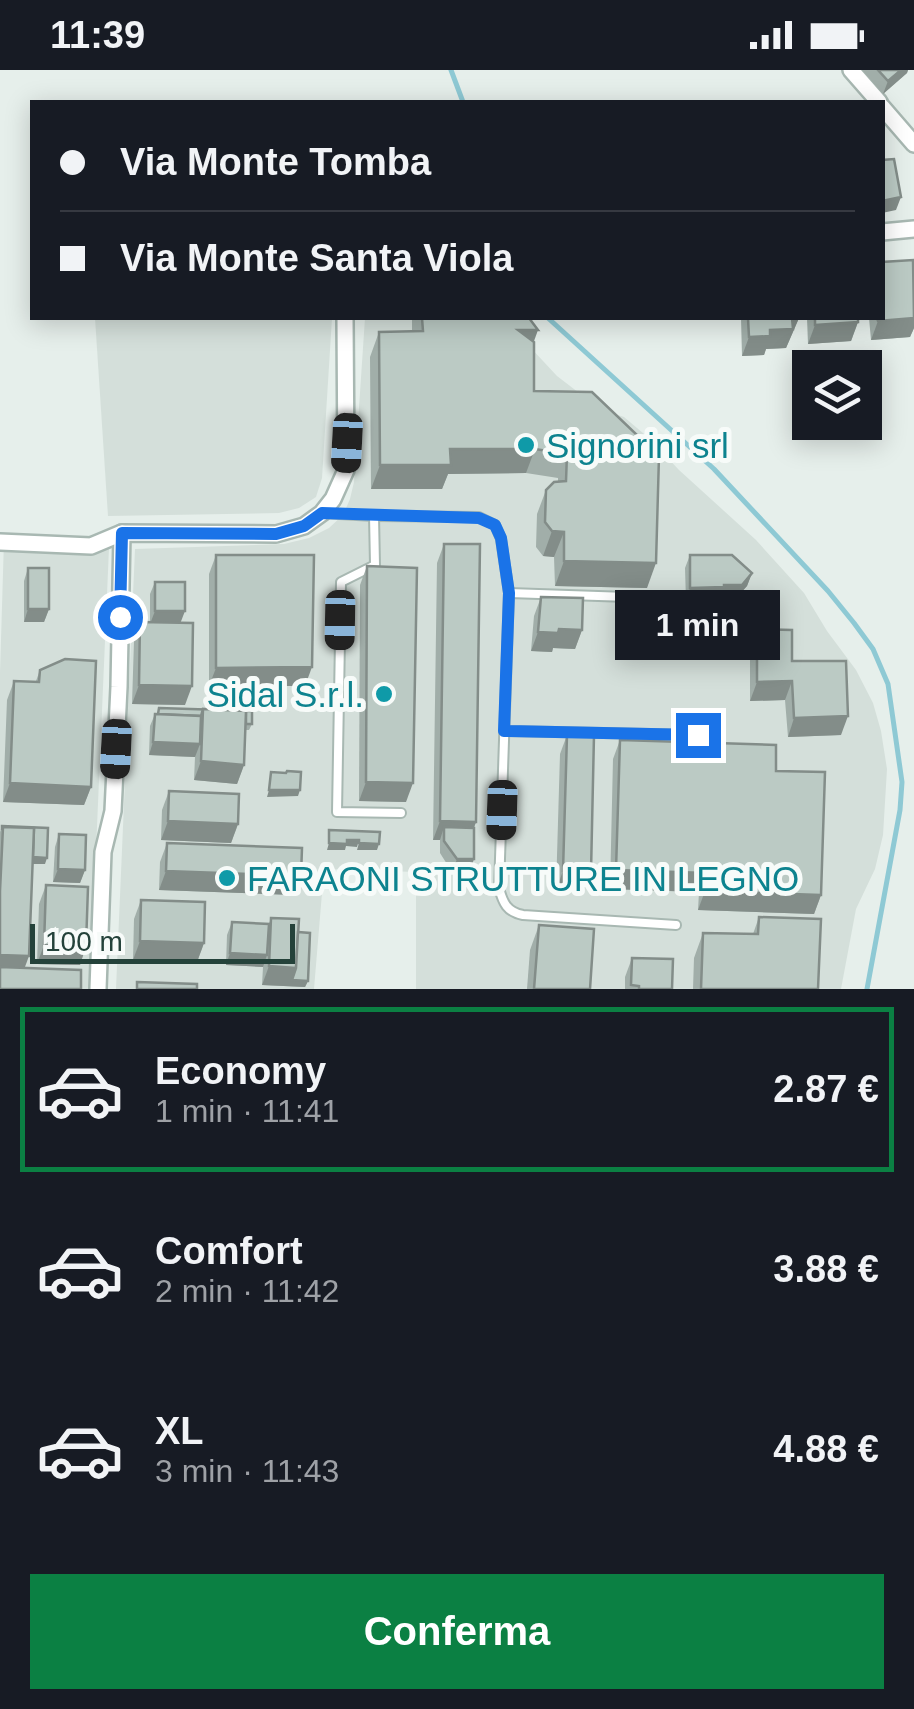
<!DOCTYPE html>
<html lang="it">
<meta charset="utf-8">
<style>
body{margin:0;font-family:Helvetica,sans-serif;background:#20242c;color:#f1f3f6;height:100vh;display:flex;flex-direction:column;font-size:38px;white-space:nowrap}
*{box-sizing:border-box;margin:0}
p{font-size:32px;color:#9ea1a6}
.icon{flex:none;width:55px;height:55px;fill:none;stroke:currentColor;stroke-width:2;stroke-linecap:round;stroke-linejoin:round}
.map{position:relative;height:919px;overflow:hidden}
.sheet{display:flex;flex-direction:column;background:#171b24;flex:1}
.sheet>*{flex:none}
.guide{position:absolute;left:30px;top:30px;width:855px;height:220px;border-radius:0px;box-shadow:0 5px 25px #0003;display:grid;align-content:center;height:220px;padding:0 30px;background:#171b24}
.controls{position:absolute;left:792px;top:280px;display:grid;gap:20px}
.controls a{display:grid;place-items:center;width:90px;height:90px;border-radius:0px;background:#171b24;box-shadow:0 5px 25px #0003;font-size:50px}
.scale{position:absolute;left:30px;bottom:25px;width:265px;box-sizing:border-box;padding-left:10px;border:5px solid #24423a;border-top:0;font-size:28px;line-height:35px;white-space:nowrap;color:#24423a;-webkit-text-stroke:8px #f7fbf9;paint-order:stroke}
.end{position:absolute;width:45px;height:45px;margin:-22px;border:12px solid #1a73e8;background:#fff;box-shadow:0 0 0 5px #fff}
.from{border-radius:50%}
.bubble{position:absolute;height:70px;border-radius:0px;background:#171b24;box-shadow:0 5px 25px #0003;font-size:32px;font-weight:700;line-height:70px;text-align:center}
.car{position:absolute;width:30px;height:60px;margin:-30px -15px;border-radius:12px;box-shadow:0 0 8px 2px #0007;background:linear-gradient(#222 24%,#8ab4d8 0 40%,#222 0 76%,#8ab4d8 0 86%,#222 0)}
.guide b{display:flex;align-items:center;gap:35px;height:95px;font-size:38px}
.guide b+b{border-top:2px solid #363941}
.guide i{width:25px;height:25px;background:#f1f3f6}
ul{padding:18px 0 0;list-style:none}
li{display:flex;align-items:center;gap:30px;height:165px;margin:0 20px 15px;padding:0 10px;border:5px solid transparent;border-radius:0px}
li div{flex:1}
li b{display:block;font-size:38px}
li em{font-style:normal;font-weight:700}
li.selected{border-color:#0b8043}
li>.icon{width:90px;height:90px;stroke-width:1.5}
.cta{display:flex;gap:20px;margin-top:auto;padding:20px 30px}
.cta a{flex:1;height:115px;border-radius:0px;background:#0b8043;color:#fff;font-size:40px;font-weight:700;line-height:115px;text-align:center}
.status{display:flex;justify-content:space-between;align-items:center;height:70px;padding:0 50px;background:#171b24;direction:ltr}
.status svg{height:28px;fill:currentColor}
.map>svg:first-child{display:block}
</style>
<div class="status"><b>11:39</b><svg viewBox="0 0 49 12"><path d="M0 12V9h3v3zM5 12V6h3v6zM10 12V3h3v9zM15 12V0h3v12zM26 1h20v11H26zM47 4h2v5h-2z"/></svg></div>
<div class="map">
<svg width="914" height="919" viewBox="0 0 914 919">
<rect width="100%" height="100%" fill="#e6efeb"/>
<g fill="#d4dfda">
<polygon points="95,248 332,248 322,408 316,427 299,438 279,443 108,446"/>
<polygon points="365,248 507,248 516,262 557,306 600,339 624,347 650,369 679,400 756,470 804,523 827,561 856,600 873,633 881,661 887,699 883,765 875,799 856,839 841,919 416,919 416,802 324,799 314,919 116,919 135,479 284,474 309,468 329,458 343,445 350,429 354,412"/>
<polygon points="4,470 109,478 90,919 0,919 0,603"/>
</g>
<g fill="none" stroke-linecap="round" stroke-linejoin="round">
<g stroke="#8ec9d4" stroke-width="5">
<polyline points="451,0 463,32"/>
<polyline points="548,248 714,399 828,521 854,553 873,579 888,614 902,712 900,740 867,919"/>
</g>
<defs>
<g id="lane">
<path d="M 322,443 L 374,446 L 479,447 L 495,455 L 501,469 L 509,523 L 499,818 C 503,833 507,842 523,845 L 676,855"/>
<polyline points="374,446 375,495 341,512 337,742 401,743"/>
<polyline points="509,523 658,528"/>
<polyline points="504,661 699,665"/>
</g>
<g id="street">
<polyline points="851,0 879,32"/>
<polyline points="882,37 914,74"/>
<polyline points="882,162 914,159"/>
<polyline points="0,472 91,476 122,463 276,464 304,456 322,443 333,429 346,400 345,248"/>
<polyline points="98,919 103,782 113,741 119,617 122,463"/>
</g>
</defs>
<use href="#lane" stroke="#a8b8b2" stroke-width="12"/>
<use href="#street" stroke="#a8b8b2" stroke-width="20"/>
<use href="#lane" stroke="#fff" stroke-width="8"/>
<use href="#street" stroke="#fff" stroke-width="15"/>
</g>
<g fill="#a1aea9">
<polygon points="862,0 908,0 907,3 883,24"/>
<polygon points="914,203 914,258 910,267 871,270 869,248 882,248"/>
<polygon points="412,248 529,248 534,272 534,321 647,518 555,516 554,487 543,486 536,477 537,444 546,420 558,412 558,408 526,403 448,404 442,419 371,419 370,287 379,262 412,262"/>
<polygon points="741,248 799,248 786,278 766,279 764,285 742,286"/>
<polygon points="807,248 858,248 858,252 851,271 808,274"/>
<polygon points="444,474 476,752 474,758 470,801 452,802 440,783 440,770 433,770 437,493"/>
<polygon points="216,485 305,616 209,616 209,504"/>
<polygon points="690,485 752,503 747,516 737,527 720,527 719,530 686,531 685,498"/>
<polygon points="367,496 406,732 359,731 360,515"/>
<polygon points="28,498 49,539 44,552 24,552 24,511"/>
<polygon points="155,512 180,553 185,635 132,634 134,571 140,552 150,552 150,524"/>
<polygon points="541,527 582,560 575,579 553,578 552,582 531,581 534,546"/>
<polygon points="757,559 792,591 841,665 788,667 785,630 750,631 750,578"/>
<polygon points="40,600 91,717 84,735 3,732 7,630 14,611 36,611"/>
<polygon points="159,638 252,641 252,654 249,660 245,660 244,695 237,714 194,710 195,687 149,685 150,656 155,644 157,644"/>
<polygon points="567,665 584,820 556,820 560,684"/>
<polygon points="620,670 776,701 821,825 814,844 698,840 699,822 610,819 613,689"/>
<polygon points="169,721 238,754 231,773 161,770 162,740"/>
<polygon points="2,756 45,794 33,794 0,919 0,762"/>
<polygon points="59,764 85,800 80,813 53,812 55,777"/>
<polygon points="167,773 301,806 294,825 159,820 160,792"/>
<polygon points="46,815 86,876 80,895 37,894 39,834"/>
<polygon points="141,830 204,873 197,892 133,890 134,849"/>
<polygon points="759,847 818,919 693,919 694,888 703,863 753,864"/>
<polygon points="271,848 298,862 308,911 305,917 262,915 263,897 226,895 227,865 232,852 269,854"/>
<polygon points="539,855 590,919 527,919 530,880"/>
<polygon points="632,888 672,919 625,919 625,907"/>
</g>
<g fill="#838d89">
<polygon points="901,0 908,0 907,3 883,24 888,11"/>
<polygon points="901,127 896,140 882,143 882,131"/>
<polygon points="792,248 799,248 786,278 766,279 764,285 742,286 749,267 770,260"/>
<polygon points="914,248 914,258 910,267 871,270 878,251"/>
<polygon points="858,252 851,271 808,274 815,255"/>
<polygon points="518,260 538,260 529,285"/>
<polygon points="450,379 535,379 526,403 448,404 442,419 371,419 380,395"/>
<polygon points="552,461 564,462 554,487 543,486"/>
<polygon points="564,491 656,493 647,518 555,516"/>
<polygon points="752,503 747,516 737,527 720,527 719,530 686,531 690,518 724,515"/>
<polygon points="28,539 49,539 44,552 24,552"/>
<polygon points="155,541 185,541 180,554 150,554"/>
<polygon points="559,559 582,560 575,579 553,578 552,582 531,581 538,562"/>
<polygon points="312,597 305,616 209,616 216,598"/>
<polygon points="792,611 785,630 750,631 757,612"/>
<polygon points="139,615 192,616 185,635 132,634"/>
<polygon points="848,646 841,665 788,667 794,648"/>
<polygon points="153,672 200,674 195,687 149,685"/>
<polygon points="201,691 244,695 237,714 194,710"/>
<polygon points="366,712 413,713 406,732 359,731"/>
<polygon points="10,713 91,717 84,735 3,732"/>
<polygon points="269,720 300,720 298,726 267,727"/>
<polygon points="168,751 238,754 231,773 161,770"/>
<polygon points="440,751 476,752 469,770 444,757 440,770 433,770"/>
<polygon points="347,770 359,770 357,777 346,776 345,780 327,780 329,773"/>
<polygon points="359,773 379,774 377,780 357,780"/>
<polygon points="33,787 47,788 45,794 31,794"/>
<polygon points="457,789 474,789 470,801 452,802"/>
<polygon points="58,799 85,800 80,813 53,812"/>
<polygon points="616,800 705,803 699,822 610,819"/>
<polygon points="166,801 301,806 294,825 159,820"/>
<polygon points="563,801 591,802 584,820 556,820"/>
<polygon points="705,821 821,825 814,844 698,840"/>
<polygon points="140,871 204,873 197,892 133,890"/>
<polygon points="44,875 86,876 80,895 37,894"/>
<polygon points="230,883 267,885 263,897 226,895"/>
<polygon points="0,885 29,886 22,905 0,904"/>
<polygon points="269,896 296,898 308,911 305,917 262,915"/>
</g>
<g fill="#bbcac4" stroke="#838d89" stroke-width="2.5">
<polygon points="878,0 901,0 888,11"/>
<polygon points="894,89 901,127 882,131 882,90"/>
<polygon points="913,190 914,248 878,251 877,248 882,248 882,192"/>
<polygon points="422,248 529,248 538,260 518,260 534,272 534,321 592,322 659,386 656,493 564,491 564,462 552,461 545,452 546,420 554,412 566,411 567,384 535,379 450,379 451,395 380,395 379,262 423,261"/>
<polygon points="748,248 792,248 793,259 770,260 770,266 749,267"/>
<polygon points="815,248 858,248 858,252 815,255"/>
<polygon points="444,474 480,474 476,752 440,751"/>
<polygon points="216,485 314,485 312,597 216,598"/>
<polygon points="690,485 732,485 752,503 742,515 724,515 724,517 690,518"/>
<polygon points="367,496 417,498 413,713 366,712"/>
<rect x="28" y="498" width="21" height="41"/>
<rect x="155" y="512" width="30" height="29"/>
<polygon points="541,527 583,528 582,560 559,559 558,563 538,562"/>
<polygon points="140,552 193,553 192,616 139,615"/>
<polygon points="757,559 792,560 792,591 846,591 848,646 794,648 792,611 757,612"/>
<polygon points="65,589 96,591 91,717 10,713 14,611 39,612 40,600"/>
<polygon points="159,638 252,641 252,654 246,654 246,641 203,639 201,646 158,644"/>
<polygon points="203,639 246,641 244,695 201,691"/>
<polygon points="155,644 201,646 200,674 153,672"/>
<polygon points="567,665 594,665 591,802 563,801"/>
<polygon points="620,670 776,675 776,701 825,702 821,825 705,821 705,803 616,800"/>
<polygon points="287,701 301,702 300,720 269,720 271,702 286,703"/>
<polygon points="169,721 239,724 238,754 168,751"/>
<polygon points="2,756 48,758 47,788 33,787 34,758 3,757 2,760"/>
<polygon points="3,757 34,758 29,886 0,885 0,821"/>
<polygon points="444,757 474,758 474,789 457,789 444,771"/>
<polygon points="329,760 380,762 379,774 359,773 359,770 347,770 347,774 329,773"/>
<polygon points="59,764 86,765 85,800 58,799"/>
<polygon points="167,773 302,778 301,806 166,801"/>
<polygon points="46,815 88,817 86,876 44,875"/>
<polygon points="141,830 205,832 204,873 140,871"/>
<polygon points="759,847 821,849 818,919 701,919 703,863 758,864"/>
<polygon points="271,848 299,849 296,898 269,896"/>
<polygon points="232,852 269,854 267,885 230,883"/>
<polygon points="539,855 594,859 590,919 534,919"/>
<polygon points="298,862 310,863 308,911 292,910 296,898"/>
<polygon points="632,888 673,889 672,919 639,919 639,916 631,915"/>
<polygon points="0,897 81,900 81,919 0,919"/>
<polygon points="137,912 197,914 197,919 137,919"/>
</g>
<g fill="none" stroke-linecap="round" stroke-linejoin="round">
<polyline stroke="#1a73e8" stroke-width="12" points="120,547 122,463 276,464 304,456 322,443 479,448 495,455 501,468 509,523 504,661 698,665"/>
</g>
<g fill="#0f9aa8" stroke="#f7fbf9" stroke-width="4">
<circle cx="526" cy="375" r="10"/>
<circle cx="384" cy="624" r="10"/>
<circle cx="227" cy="808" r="10"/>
</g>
<g text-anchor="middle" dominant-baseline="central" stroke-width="10" stroke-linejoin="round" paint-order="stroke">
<g font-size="35" fill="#0d838f" stroke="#f7fbf9" text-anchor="start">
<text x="546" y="375">Signorini srl</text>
<text x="364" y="624" text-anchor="end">Sidal S.r.l.</text>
<text x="247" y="808">FARAONI STRUTTURE IN LEGNO</text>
</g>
</g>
</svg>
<div class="controls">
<a><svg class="icon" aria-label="layers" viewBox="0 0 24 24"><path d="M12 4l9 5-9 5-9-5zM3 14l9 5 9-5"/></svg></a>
</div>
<div class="scale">100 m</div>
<i class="end from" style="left:120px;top:547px"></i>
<i class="end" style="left:698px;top:665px"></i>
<div class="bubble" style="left:615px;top:520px;width:165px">1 min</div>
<i class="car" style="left:347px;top:373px;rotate:183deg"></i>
<i class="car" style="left:340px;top:550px;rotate:181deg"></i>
<i class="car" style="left:116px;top:679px;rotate:183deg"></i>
<i class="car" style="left:502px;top:740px;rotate:182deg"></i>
<div class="guide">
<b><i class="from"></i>Via Monte Tomba</b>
<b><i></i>Via Monte Santa Viola</b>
</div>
</div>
<section class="sheet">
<ul>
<li class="selected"><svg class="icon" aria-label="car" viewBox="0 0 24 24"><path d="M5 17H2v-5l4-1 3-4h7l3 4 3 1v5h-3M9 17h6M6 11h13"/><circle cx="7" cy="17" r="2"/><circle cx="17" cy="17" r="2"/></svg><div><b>Economy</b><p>1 min · 11:41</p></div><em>2.87 €</em></li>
<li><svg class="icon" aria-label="car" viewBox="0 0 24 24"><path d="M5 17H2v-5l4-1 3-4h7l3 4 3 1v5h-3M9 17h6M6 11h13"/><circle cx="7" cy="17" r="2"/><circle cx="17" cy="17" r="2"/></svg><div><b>Comfort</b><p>2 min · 11:42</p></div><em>3.88 €</em></li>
<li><svg class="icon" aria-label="car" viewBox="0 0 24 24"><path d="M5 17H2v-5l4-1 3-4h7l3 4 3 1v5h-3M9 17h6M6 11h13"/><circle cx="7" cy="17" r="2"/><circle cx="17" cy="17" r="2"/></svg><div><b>XL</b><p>3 min · 11:43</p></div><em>4.88 €</em></li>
</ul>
<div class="cta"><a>Conferma</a></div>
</section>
